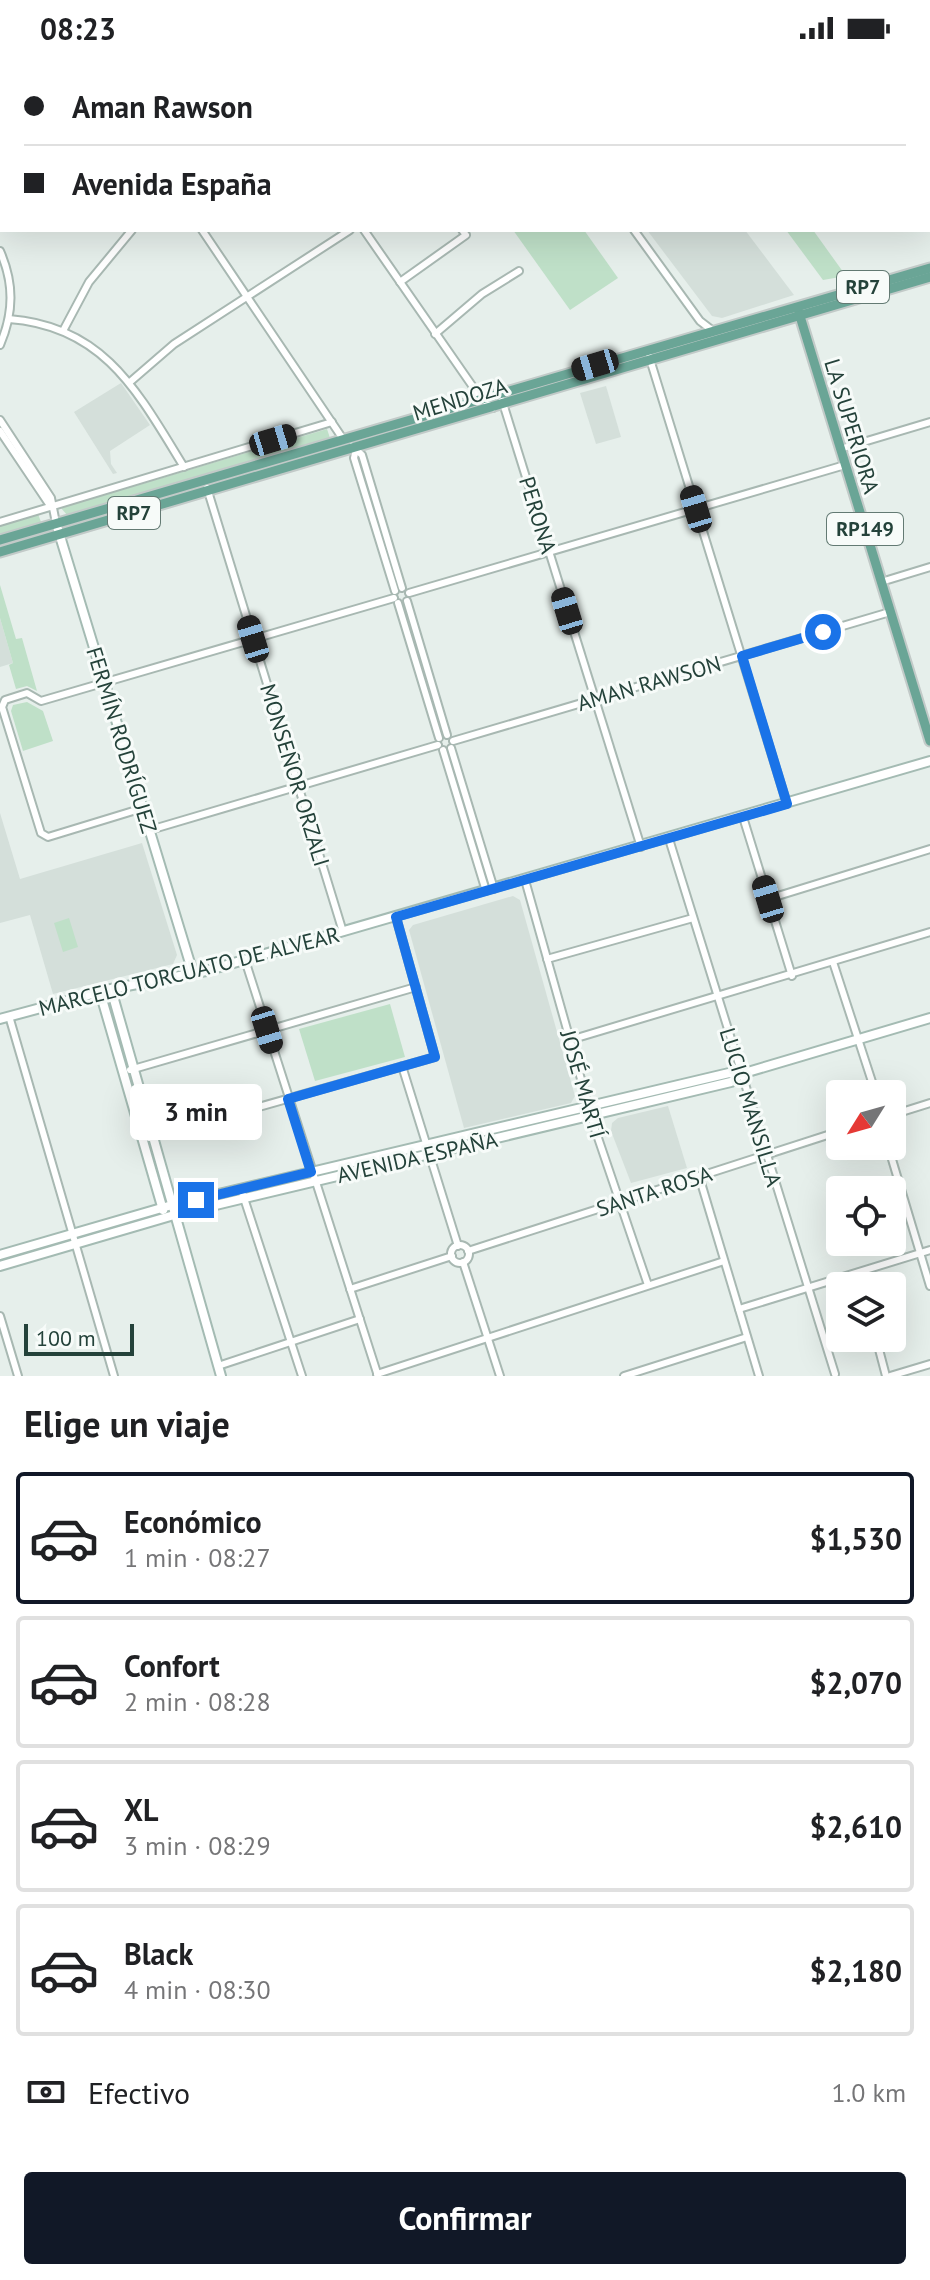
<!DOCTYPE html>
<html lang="es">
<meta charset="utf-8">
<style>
body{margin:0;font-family:"PT Sans",sans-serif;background:#f2f2f2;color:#202124;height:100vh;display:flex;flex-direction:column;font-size:30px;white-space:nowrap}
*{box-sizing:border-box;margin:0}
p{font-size:26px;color:#757577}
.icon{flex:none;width:44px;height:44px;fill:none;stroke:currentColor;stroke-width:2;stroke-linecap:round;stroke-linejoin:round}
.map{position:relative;height:1320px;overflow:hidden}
.panel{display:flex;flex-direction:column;background:#fff;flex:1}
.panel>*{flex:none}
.hud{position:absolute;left:0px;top:0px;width:930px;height:176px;box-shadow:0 8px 32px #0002;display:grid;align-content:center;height:176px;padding:0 24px;background:#fff}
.needle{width:52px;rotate:233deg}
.controls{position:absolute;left:826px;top:1024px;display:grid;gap:16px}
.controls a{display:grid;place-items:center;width:80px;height:80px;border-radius:8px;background:#fff;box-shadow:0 8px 32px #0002;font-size:40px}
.scale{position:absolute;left:24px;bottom:20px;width:110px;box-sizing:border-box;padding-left:8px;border:4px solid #24423a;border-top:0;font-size:22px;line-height:28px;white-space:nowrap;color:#24423a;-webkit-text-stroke:6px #f7fbf9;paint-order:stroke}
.end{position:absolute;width:36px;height:36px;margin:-18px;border:10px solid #1a73e8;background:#fff;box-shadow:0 0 0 4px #fff}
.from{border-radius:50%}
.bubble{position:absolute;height:56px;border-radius:8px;background:#fff;box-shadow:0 8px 32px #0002;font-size:26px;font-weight:800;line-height:56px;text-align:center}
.car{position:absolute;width:24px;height:48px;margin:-24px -12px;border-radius:10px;box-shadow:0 0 6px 2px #0007;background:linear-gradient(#222 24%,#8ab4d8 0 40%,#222 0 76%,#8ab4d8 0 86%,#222 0)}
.hud b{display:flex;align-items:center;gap:28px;height:76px;font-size:30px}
.hud b+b{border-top:2px solid #e0e0e0}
.hud i{width:20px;height:20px;background:#202124}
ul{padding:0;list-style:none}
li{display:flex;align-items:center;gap:24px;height:132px;margin:0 16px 12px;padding:0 8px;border:4px solid #e0e0e0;border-radius:8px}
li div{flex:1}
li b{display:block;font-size:30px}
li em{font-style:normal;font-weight:800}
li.selected{border-color:#111827}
li>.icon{width:72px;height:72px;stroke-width:1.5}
h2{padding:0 24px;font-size:36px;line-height:96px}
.pay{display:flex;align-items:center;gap:20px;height:88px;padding:0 24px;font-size:30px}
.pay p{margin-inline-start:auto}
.cta{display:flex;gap:16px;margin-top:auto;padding:16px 24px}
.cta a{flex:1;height:92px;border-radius:8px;background:#111827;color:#fff;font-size:32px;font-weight:800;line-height:92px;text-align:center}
.status{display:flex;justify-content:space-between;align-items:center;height:56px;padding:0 40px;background:#fff;direction:ltr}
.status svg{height:22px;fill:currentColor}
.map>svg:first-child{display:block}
</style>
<div class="status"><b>08:23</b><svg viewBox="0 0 49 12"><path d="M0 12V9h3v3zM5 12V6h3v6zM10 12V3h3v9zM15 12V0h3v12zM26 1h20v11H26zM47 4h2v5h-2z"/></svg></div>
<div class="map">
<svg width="930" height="1320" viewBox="0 0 930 1320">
<rect width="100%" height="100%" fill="#e6efeb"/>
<g fill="#d4dfda">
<polygon points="647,174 745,174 794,239 722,262 712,260"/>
<polygon points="121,327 150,369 110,395 111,408 117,417 113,418 74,356"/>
<polygon points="606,330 621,381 596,388 580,337"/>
<polygon points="0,562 13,607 0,611"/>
<polygon points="0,757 20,823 142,787 177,899 173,908 53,938 30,859 0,867"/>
<polygon points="513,840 520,844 575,1040 571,1047 464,1072 409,874 413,869"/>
<polygon points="668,1050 687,1112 631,1127 611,1075 612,1067 618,1062"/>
</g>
<g fill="#bfe0c8">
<polygon points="513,174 584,174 618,222 570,254"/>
<polygon points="786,174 813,174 846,220 823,224"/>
<polygon points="327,373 330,382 67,459 61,452"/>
<polygon points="362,408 398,527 397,528 359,409"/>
<polygon points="38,458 41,466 0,478 0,469"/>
<polygon points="0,529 16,583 22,582 37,635 27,630 16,633 9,609 13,607 0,562"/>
<polygon points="405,551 443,674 442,676 403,552"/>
<polygon points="27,646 43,655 53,685 23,695 11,655 13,649"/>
<polygon points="450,698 488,823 487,824 448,699"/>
<polygon points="69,862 78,891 63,896 54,867"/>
<polygon points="390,948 405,1001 315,1025 299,973"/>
</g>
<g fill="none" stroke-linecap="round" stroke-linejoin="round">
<defs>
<g id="street">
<polyline points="83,0 84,2"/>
<polyline points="241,0 243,2"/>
<polyline points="566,0 568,2"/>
<polyline points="609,0 610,2"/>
<polyline points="665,0 666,2"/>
<polyline points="827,0 828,2"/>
<polyline points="22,2 25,0"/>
<polyline points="248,2 251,0"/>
<polyline points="341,2 343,0"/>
<polyline points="578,2 580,0"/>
<polyline points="0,18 2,17"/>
<polyline points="928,106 930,104"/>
<polyline points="928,156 930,163"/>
<polyline points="0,162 2,159"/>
<polyline points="202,174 343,383"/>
<polyline points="364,174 480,341 493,352"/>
<polyline points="634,174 700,265 713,275"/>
<path d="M 0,195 C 14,227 14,256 0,289"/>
<polyline points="400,226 466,179 462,174"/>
<path d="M 9,263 C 105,270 139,338 184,411"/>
<polyline points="64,273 89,226 132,174"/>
<polyline points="435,278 482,238 519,215"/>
<polyline points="649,300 787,748"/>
<polyline points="130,326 174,288 350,174"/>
<polyline points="502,344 641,791"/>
<polyline points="0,364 51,442 56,467"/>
<polyline points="0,375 51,451"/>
<polyline points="352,390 362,399 402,532"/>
<polyline points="356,393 354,402 395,535"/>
<polyline points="840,393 930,366"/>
<polyline points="207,432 343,876"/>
<polyline points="0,466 332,366"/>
<polyline points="881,526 930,511"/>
<polyline points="409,537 845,409"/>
<polyline points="407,545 447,679"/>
<polyline points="398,547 439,682"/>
<polyline points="453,685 890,556"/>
<polyline points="451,692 494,833"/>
<polyline points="443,694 486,835"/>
<polyline points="143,752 48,781 41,777 2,651 5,644 27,637 41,645 394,542"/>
<polyline points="743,761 792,920"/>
<polyline points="150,774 438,689"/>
<polyline points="669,783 835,1318"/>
<polyline points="525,824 595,1073 648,1229"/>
<polyline points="768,843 930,793"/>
<polyline points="547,903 693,862"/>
<polyline points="245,904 378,1320"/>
<polyline points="833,906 876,1038"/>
<polyline points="9,960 114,1320"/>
<polyline points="570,984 930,876"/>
<polyline points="402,1010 458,1190"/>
<polyline points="130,1014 416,931"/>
<polyline points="892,1059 930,1047"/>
<polyline points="149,1082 435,1001 396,861"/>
<polyline points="888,1090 930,1230"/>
<polyline points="699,1120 759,1320"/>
<polyline points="241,1133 302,1320"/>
<circle cx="460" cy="1198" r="9"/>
<polyline points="468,1195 840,1075"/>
<polyline points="463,1206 500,1320"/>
<polyline points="350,1233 452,1200"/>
<polyline points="739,1253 930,1194"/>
<polyline points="0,1260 18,1320"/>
<polyline points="876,1282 886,1320"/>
<polyline points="218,1310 360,1263"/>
<polyline points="377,1318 724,1205"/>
<polyline points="624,1320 747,1281"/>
<polyline points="890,1320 930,1308"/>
</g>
<g id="secondary">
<polyline points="56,467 193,917"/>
<polyline points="111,933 221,1320"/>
<polyline points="100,936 163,1154"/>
<polyline points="0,963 111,933 206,915 930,705"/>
<polyline points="0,1199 172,1149 729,1017 740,1018"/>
<polyline points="0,1210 174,1159 731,1026 741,1018 930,962"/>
</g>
<g id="primary">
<polyline points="799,257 930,685"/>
<polyline points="0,484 930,212"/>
<polyline points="0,496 930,221"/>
</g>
</defs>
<use href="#street" stroke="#a8b8b2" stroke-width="10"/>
<use href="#secondary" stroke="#a4bbb3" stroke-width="12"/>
<use href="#primary" stroke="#c2cac8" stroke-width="13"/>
<use href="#street" stroke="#fff" stroke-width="6"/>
<use href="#secondary" stroke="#fff" stroke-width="8"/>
<use href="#primary" stroke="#6aa596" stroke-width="9"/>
</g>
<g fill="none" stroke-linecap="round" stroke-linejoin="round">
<polyline stroke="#1a73e8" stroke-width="10" points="196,1144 311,1116 288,1043 435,1001 396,861 787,748 742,600 823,576"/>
</g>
<g text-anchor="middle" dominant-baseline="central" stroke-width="6" stroke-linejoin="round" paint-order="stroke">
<g fill="#f7fbf9" stroke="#637a73" stroke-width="2">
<rect x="837" y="215" width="52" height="32" rx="6"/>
<rect x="108" y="441" width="52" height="32" rx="6"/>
<rect x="827" y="457" width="76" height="32" rx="6"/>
</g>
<g font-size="20" font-weight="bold" fill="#24423a">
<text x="863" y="231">RP7</text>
<text x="134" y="457">RP7</text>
<text x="865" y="473">RP149</text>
</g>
<g font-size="22" fill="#24423a" stroke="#f7fbf9">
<text transform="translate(460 343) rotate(-17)">MENDOZA</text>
<text transform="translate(852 370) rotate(73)">LA SUPERIORA</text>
<text transform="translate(538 459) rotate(73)">PERONA</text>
<text transform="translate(649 627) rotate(-16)">AMAN RAWSON</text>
<text transform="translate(122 684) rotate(73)">FERMÍN RODRÍGUEZ</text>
<text transform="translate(295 719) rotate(73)">MONSEÑOR ORZALI</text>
<text transform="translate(189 915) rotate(-14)">MARCELO TORCUATO DE ALVEAR</text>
<text transform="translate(583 1028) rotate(74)">JOSÉ MARTÍ</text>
<text transform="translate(751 1051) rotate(73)">LUCIO MANSILLA</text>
<text transform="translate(417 1101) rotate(-13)">AVENIDA ESPAÑA</text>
<text transform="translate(654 1135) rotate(-18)">SANTA ROSA</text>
</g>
</g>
</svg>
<div class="controls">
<a><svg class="needle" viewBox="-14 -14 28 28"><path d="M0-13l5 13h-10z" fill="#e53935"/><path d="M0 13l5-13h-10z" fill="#757577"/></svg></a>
<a><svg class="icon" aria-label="locate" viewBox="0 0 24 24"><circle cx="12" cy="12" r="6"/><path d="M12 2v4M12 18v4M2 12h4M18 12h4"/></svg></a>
<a><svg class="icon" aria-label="layers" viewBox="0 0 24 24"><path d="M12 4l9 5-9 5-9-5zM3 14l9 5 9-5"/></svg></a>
</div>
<div class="scale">100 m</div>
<i class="end from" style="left:823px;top:576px"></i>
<i class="end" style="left:196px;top:1144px"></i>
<div class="bubble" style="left:130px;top:1028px;width:132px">3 min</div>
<i class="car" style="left:595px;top:309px;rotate:253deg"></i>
<i class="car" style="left:273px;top:384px;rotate:73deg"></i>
<i class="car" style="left:696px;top:453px;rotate:343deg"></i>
<i class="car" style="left:567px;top:555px;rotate:343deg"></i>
<i class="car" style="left:253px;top:583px;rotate:343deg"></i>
<i class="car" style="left:768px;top:843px;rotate:343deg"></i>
<i class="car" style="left:267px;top:974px;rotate:163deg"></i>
<div class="hud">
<b><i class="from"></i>Aman Rawson</b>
<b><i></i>Avenida España</b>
</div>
</div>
<section class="panel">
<h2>Elige un viaje</h2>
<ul>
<li class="selected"><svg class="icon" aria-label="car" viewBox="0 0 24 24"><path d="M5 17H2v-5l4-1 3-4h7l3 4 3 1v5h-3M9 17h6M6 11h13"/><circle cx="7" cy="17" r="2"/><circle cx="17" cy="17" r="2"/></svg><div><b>Económico</b><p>1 min · 08:27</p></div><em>$1,530</em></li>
<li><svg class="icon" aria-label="car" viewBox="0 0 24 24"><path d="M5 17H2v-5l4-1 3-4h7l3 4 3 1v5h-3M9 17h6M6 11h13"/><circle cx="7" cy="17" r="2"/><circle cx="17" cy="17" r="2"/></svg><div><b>Confort</b><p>2 min · 08:28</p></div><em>$2,070</em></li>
<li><svg class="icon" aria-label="car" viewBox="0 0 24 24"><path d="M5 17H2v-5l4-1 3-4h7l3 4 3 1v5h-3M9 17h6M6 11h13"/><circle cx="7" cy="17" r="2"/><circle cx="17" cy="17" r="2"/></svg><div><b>XL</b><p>3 min · 08:29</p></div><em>$2,610</em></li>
<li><svg class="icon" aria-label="car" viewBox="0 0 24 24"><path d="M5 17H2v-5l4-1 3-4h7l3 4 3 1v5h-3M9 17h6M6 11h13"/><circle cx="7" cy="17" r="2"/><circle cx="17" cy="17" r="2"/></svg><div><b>Black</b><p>4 min · 08:30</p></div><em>$2,180</em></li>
</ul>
<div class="pay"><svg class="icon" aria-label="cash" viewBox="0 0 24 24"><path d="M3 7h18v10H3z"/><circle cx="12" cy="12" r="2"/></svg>Efectivo<p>1.0 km</p></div>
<div class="cta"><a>Confirmar</a></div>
</section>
